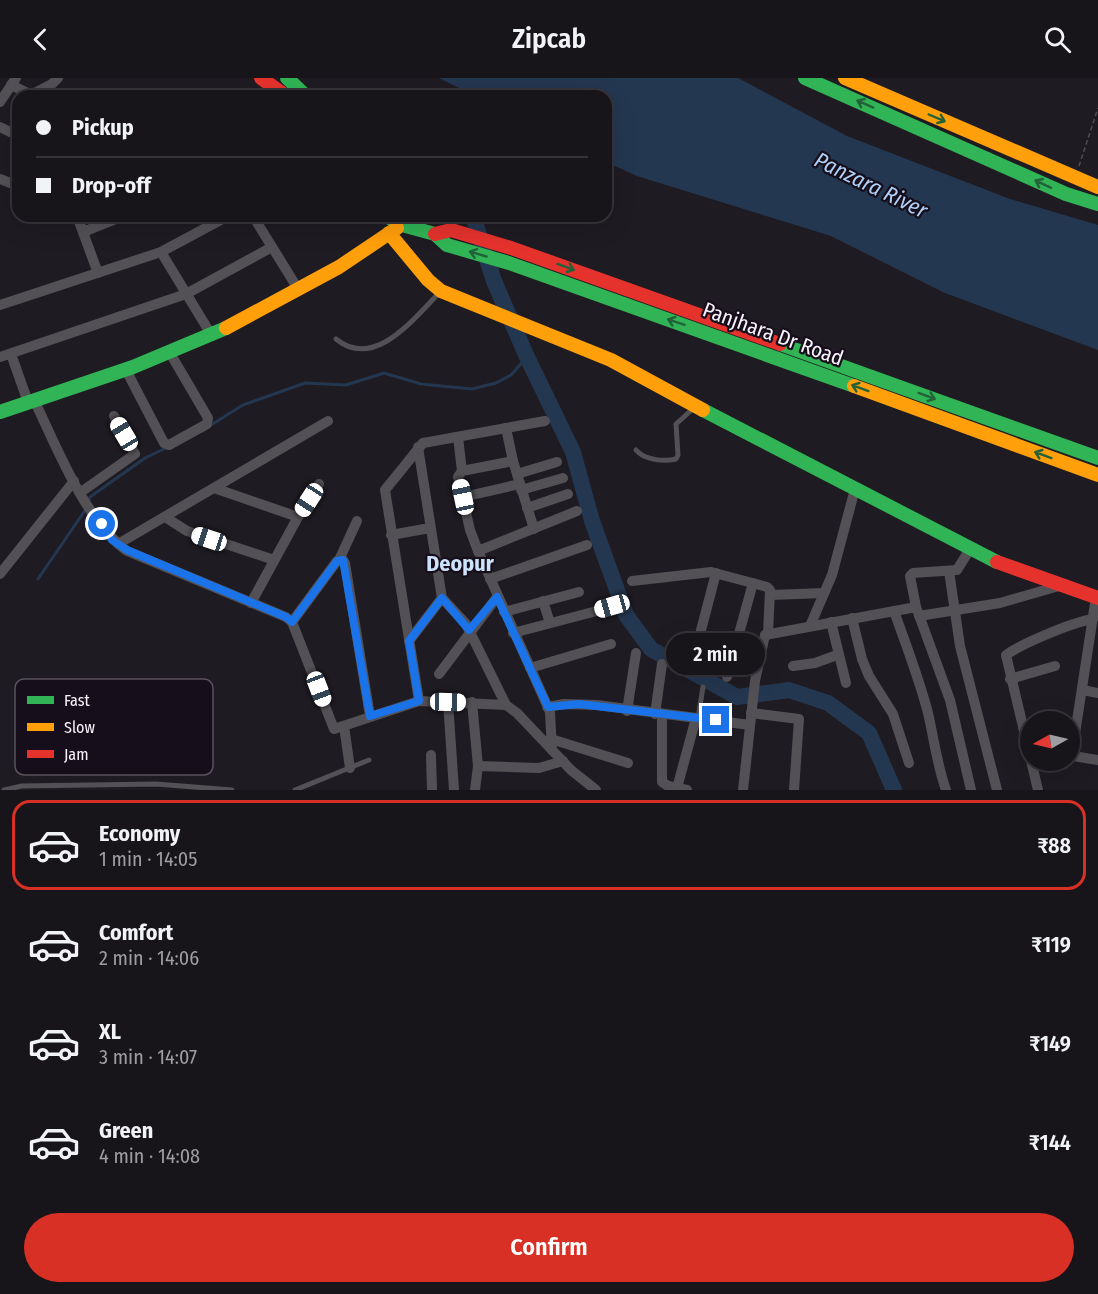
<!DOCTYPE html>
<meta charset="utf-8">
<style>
body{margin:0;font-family:"Fira Sans Condensed",sans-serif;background:#201d23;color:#f1f3f6;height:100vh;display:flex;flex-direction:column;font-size:22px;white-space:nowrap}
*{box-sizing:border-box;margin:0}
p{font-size:20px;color:#9e9ea2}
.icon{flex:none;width:33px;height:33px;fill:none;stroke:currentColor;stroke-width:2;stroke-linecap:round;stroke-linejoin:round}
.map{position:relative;height:712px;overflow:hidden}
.side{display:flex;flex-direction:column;background:#17141a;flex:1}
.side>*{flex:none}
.hud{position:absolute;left:12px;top:12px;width:600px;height:132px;border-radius:18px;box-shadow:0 6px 24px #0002,0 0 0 2px #363339;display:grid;align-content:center;height:132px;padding:0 24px;background:#17141a}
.needle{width:39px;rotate:262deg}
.fabs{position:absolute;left:1020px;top:633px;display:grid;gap:12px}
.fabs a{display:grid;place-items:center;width:60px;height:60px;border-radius:50%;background:#17141a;box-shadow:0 6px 24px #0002,0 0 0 2px #363339;font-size:30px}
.end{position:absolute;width:27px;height:27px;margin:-14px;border:8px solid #1a73e8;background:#fff;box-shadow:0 0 0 3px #fff}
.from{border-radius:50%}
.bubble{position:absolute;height:42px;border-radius:21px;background:#17141a;box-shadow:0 6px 24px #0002,0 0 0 2px #363339;font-size:20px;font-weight:600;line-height:42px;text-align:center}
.car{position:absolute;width:18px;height:36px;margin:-18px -9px;border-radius:8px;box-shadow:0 0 4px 2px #0007;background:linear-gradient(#fff 24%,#345 0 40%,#fff 0 76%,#345 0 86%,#fff 0)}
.hud b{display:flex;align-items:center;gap:21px;height:57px;font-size:22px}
.hud b+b{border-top:2px solid #363339}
.hud i{width:15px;height:15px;background:#f1f3f6}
ul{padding:10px 0 0;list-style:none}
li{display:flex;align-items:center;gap:18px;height:90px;margin:0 12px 9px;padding:0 12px;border:3px solid transparent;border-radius:18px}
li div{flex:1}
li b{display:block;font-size:22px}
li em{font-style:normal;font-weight:600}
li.current{border-color:#d93025}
li>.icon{width:54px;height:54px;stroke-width:1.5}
.action{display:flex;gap:12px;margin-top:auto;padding:12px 24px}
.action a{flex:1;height:69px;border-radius:36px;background:#d93025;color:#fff;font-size:24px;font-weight:600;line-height:69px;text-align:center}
header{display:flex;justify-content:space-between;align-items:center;height:78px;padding:0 24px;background:#17141a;font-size:27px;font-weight:600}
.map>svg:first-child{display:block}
</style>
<header><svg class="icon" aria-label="back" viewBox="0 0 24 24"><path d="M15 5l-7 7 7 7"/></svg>Zipcab<svg class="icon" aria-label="search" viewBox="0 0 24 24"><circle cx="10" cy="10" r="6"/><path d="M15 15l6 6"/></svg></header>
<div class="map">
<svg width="1098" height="712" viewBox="0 0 1098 712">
<rect width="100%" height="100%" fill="#1f1b22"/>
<polygon fill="#243750" points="439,0 738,0 847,58 1010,121 1098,147 1098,272 945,215 831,158 637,98 606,84 606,18 475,18"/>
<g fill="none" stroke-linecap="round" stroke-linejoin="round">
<g stroke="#243750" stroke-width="3">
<polyline points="211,347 243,327 305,305 346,307 384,295 421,306 472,311 496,305 511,297 527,279"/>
<polyline points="88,425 90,419 145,380 168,369"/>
<polyline points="38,501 86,431"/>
</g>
<polyline stroke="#243750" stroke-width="16" points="473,138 494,203 527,279 573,374 592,443 626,537 651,571 737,619 789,612 828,625 869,655 894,712"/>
<polyline stroke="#504e52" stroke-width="1.5" stroke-dasharray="4.5 3" stroke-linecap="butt" points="1079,88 1098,30"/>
<g stroke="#535155" stroke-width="5">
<path d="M 336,261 C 375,293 415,239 440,214"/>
<path d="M 636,372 C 644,382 664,384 676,381 L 678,377 L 676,346 L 695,329"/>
<polyline points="698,640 703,609"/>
<polyline points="4,712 22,708 156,706 232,712"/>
<polyline points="295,712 369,682"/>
</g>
<g stroke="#535155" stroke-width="10">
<polyline points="11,7 34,18"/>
<polyline points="31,17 52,6 58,0"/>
<polyline points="0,24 16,0"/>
<polyline points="0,49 18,58"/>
<polyline points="0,101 18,108"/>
<polyline points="77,138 98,195"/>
<polyline points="253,138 298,211"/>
<polyline points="83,154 123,138"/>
<polyline points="161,174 212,258"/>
<polyline points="0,227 161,174 228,138"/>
<polyline points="11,276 28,324"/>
<polyline points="0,279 186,216 272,169"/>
<polyline points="126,292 164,365 169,367 207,346 208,340 170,275"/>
<path d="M 34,322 C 57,369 84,441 127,473 L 286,539 L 292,544 L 334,651 L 419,623 L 506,627 L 517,635 L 571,692 L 596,712"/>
<polyline points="506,350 513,383 534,451"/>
<polyline points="458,359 462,393"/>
<polyline points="418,369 442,520 466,546 506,627"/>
<polyline points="513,383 462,393 458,399 470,452 478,473 550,634 552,672"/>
<polyline points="517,396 557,384"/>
<polyline points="214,410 298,439"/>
<polyline points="521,412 563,400"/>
<polyline points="81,414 135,376 114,338"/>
<polyline points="463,419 520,406"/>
<polyline points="527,430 568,416"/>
<polyline points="165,439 187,453 274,482"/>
<polyline points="391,457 430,450"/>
<polyline points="118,466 328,343"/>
<polyline points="478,473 577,433"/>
<polyline points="339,482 357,443"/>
<polyline points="949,493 960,568 997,712"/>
<polyline points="0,496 74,403"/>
<polyline points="490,501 587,467"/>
<polyline points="632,503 711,494 767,509 770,512 768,556"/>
<polyline points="770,517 824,515"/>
<polyline points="1096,519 1072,675 1073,678 1098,682"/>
<polyline points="543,523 550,545"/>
<polyline points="251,525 298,439 319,406"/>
<polyline points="916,529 910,498 913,495 957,492 970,471"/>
<path d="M 894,533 C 906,567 919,600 928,635 C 934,661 937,687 946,712"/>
<polyline points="504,534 579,514"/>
<polyline points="919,538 1000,525 1059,508"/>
<polyline points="852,540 862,581 869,598 893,636 909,685"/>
<polyline points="292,544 337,483 343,482 345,485 370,638"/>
<polyline points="831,544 846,605"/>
<polyline points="810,548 832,497 855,411"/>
<polyline points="513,555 612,529"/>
<polyline points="409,563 442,520"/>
<polyline points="694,579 716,495"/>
<polyline points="793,588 815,585 837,577"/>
<polyline points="530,590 611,566"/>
<polyline points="439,596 497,519"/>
<polyline points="727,599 753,505"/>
<polyline points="1010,601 1055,588"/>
<polyline points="1083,612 1098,615"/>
<polyline points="419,623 385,412 423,365 545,343"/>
<polyline points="448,624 454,712"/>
<polyline points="472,624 478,688 475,712"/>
<polyline points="547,629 564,626 597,627 750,647"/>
<polyline points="627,633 636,575"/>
<polyline points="751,635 799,641 794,712"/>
<polyline points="655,636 662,586"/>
<polyline points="662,637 662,704 668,708 687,712"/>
<polyline points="1047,644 1059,640"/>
<polyline points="344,648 350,690"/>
<polyline points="551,661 628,685"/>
<polyline points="431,677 432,712"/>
<polyline points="478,688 539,690 563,683"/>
<polyline points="677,710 696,640"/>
<polyline points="743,712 755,603 765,557 916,529 950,622 971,712"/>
<path d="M 1038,712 L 1006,577 C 1023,565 1073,544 1093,541"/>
</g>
<g stroke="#30b455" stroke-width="14">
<polyline points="287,0 306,18"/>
<polyline points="805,0 1066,116 1098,126"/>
<polyline points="386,138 402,147 435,156 447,167 509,185 854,308"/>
<polyline points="780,266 1098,380"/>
<polyline points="703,332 997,484"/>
<polyline points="0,334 133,289 226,250"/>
</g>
<g stroke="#ff9f0a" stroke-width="14">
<polyline points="845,0 1098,109"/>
<polyline points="389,155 428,202 441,213 611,282 703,332"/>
<polyline points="226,250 339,189 397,150"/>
<polyline points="854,308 1098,397"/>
</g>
<g stroke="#e5322d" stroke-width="14">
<polyline points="261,0 286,18"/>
<polyline points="435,156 451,152 511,170 780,266"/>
<polyline points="997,484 1098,520"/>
</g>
</g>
<defs><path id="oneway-shaft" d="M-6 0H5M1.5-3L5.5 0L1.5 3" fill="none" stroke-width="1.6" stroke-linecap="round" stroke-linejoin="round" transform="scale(1.5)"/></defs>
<g stroke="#236238">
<use href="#oneway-shaft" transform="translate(865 26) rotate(-156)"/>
<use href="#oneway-shaft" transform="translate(937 40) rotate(23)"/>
<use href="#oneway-shaft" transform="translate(1043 106) rotate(-155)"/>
<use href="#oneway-shaft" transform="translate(478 176) rotate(-164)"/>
<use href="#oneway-shaft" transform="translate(566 189) rotate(20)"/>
<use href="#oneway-shaft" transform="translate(676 244) rotate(-161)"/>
<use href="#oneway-shaft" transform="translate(860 310) rotate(-160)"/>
<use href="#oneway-shaft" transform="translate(927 318) rotate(20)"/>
<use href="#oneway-shaft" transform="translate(1043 377) rotate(-160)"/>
</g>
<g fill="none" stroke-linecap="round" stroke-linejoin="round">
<polyline stroke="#1a73e8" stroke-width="8" points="102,446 112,462 127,472 286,539 292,544 337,483 343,482 370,638 419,623 409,563 442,520 469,552 497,519 548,629 579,626 716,642"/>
</g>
<g text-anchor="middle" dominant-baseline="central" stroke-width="4.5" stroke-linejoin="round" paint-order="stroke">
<g font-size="21" fill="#f8f2fc" stroke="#160f1b">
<text transform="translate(773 256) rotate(20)">Panjhara Dr Road</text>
</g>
<g font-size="22" font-style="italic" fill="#afcff7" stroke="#160f1b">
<text transform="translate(871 107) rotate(26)">Panzara River</text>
</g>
<g font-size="22" font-weight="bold" fill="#cde3fb" stroke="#160f1b">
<text x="460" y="485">Deopur</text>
</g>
</g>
<rect x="15" y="601" width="198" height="96" rx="9" fill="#160f1b" stroke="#5a535e" stroke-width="1.5"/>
<rect x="27" y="618" width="27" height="8" fill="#30b455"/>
<rect x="27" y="645" width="27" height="8" fill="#ff9f0a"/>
<rect x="27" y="672" width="27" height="8" fill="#e5322d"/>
<g font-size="16" fill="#f8f2fc">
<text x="64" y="628">Fast</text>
<text x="64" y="655">Slow</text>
<text x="64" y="682">Jam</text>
</g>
</svg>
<div class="fabs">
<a><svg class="needle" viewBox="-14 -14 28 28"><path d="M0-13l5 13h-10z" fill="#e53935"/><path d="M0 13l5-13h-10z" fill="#9e9ea2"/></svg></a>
</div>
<i class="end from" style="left:102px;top:446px"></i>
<i class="end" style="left:716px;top:642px"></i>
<div class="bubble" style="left:666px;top:555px;width:99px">2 min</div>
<i class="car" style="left:124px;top:356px;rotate:329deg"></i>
<i class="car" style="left:463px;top:419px;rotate:348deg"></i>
<i class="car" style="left:309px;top:422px;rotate:213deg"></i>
<i class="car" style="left:209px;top:461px;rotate:288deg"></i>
<i class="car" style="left:612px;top:528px;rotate:254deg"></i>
<i class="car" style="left:319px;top:611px;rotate:159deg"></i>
<i class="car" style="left:448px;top:624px;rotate:91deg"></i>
<div class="hud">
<b><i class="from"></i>Pickup</b>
<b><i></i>Drop-off</b>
</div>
</div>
<section class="side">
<ul>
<li class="current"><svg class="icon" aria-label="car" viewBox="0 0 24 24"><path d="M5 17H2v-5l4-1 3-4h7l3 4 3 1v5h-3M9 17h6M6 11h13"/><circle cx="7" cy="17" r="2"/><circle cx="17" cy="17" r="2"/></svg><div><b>Economy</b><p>1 min · 14:05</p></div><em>₹88</em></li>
<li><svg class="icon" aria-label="car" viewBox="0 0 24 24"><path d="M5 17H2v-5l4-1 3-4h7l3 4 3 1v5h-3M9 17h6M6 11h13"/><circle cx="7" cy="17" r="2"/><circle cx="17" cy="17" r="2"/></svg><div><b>Comfort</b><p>2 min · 14:06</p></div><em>₹119</em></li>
<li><svg class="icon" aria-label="car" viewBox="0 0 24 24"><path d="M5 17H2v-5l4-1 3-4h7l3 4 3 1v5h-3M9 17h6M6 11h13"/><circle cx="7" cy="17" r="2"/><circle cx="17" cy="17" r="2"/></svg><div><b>XL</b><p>3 min · 14:07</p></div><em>₹149</em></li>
<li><svg class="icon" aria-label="car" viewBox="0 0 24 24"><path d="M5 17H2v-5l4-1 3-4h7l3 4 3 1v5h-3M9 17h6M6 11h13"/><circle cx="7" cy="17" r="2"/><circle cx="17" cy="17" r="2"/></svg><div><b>Green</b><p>4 min · 14:08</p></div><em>₹144</em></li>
</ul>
<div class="action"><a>Confirm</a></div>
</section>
